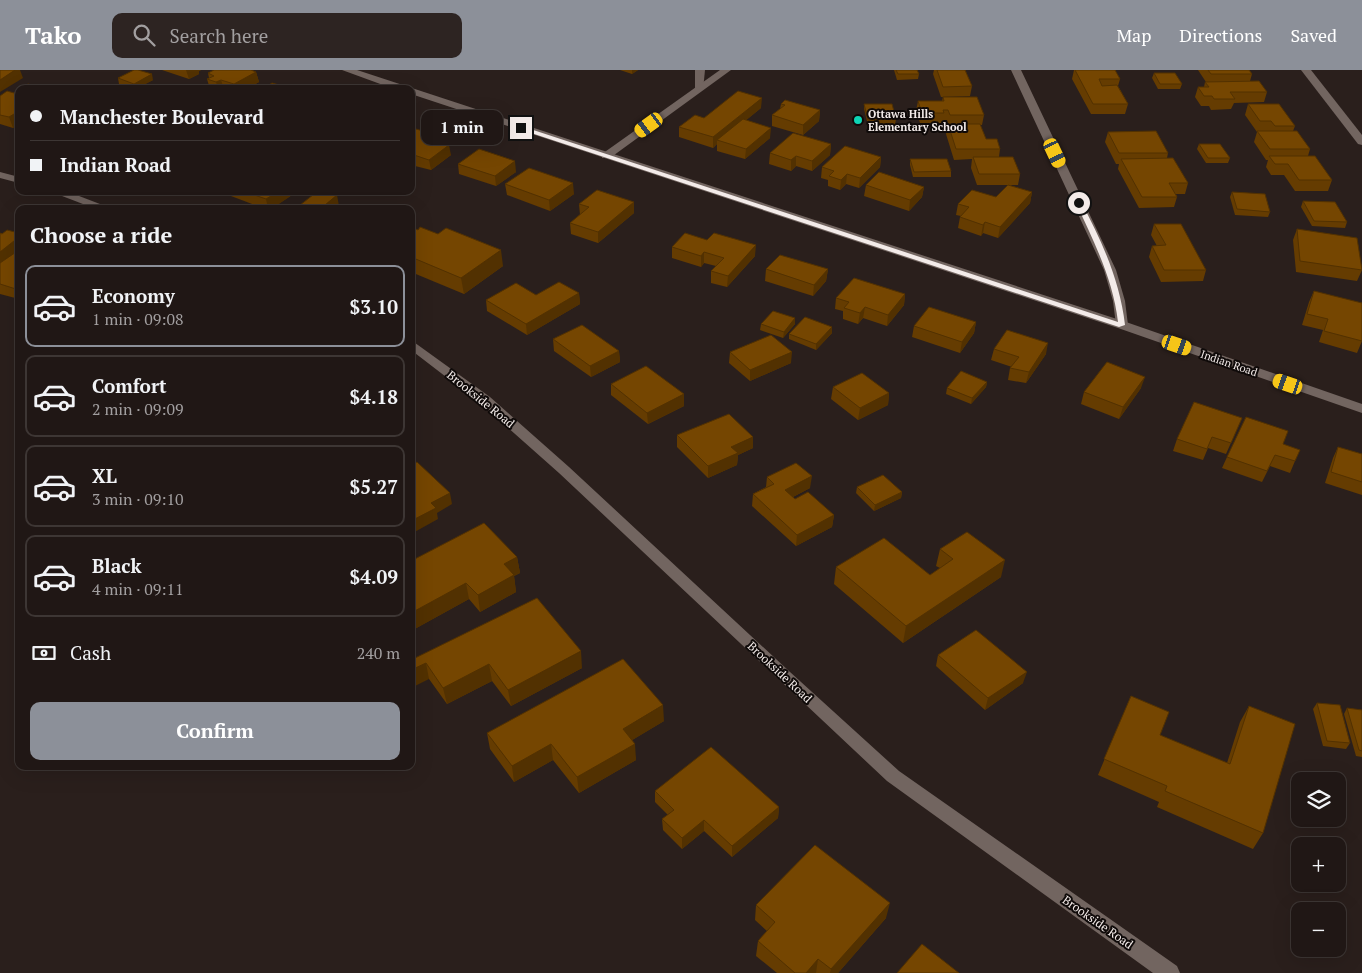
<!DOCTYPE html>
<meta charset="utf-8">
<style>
body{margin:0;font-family:"PT Serif",serif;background:#2d2422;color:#f1f3f6;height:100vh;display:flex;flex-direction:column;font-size:19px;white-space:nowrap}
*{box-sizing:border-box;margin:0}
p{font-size:16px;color:#a29fa0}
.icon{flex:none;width:28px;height:28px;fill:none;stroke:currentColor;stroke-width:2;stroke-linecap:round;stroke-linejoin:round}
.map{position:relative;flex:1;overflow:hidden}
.drawer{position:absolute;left:15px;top:135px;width:400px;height:565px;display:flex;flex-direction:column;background:#201715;border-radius:10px;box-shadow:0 5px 20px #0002,0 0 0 1px #3d3634}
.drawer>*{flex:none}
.banner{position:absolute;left:15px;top:15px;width:400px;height:110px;border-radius:10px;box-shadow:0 5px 20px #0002,0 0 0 1px #3d3634;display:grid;align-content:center;height:110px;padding:0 15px;background:#201715}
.buttons{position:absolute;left:1291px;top:702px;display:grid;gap:10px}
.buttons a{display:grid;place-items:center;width:55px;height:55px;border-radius:10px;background:#201715;box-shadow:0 5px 20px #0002,0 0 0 1px #3d3634;font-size:25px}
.end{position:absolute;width:22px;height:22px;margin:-11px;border:6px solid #f3ebe9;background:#111;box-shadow:0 0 0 2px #111}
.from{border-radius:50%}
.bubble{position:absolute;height:35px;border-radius:10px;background:#201715;box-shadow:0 5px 20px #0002,0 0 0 1px #3d3634;font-size:16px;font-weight:600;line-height:35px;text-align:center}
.car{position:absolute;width:15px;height:30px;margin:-15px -8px;border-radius:6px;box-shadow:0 0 4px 1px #0007;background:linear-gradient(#f5c518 24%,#345 0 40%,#f5c518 0 76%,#345 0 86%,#f5c518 0)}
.banner b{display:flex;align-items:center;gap:18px;height:48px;font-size:19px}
.banner b+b{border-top:1px solid #3d3634}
.banner i{width:12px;height:12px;background:#f1f3f6}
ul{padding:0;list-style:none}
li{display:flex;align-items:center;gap:15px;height:82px;margin:0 10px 8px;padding:0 5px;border:2px solid #3d3634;border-radius:10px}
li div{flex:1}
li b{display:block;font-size:19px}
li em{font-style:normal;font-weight:600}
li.on{border-color:#8c9099}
li>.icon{width:45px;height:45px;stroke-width:1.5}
h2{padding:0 15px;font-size:22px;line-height:60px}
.pay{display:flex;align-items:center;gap:12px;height:55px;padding:0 15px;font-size:19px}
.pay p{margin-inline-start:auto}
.button{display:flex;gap:10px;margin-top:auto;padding:10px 15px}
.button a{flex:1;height:58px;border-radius:10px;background:#8c9099;color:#fff;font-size:20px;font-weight:600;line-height:58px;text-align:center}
header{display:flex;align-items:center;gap:30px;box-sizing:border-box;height:70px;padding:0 25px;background:#8c9099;color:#fff}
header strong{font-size:24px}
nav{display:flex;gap:28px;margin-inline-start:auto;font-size:18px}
.search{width:350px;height:45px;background:#2d2422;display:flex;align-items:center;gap:12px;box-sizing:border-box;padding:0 18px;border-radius:10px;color:#a29fa0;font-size:19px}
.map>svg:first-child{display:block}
</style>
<header>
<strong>Tako</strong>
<div class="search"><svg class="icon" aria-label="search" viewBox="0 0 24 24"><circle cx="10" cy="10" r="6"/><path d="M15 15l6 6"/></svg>Search here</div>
<nav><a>Map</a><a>Directions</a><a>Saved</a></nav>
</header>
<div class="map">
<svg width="1362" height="903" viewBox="0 0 1362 903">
<rect width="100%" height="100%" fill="#2a1f1c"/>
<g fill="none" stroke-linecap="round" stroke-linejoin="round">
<polygon fill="#726560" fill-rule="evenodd" points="695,0 705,0 703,20 695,18"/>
<g fill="#726560" fill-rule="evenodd">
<polygon points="720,0 731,0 610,88 602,88 602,84"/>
<polygon points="1011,0 1021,0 1116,200 1125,231 1128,255 1126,258 1122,259 1116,255 1113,231 1104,200"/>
<polygon points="1301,0 1311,0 1362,65 1362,75 1358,74"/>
<polygon points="0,102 19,107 19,113 0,108"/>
<polygon points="49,121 66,121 113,139 96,139"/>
<polygon points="411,270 490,327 569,397 790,602 899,701 1177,896 1180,903 1153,903 887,711 559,403 480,333 411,280"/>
</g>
<polygon fill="#726560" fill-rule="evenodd" points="342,0 357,0 1126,252 1362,334 1362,343 1118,258 411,24 411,19 394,19"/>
</g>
<g fill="#653c01">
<polygon points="162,0 201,0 199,1 199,4 189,9"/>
<polygon points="620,0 638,0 632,4"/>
<polygon points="894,0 917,0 919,4 918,9 897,10"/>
<polygon points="934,0 965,0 972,16 970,26 941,27 933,4"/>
<polygon points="1074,0 1115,0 1120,9 1118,16 1128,34 1125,44 1091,44 1072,9"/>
<polygon points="1198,0 1249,0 1252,4 1250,11 1267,22 1264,32 1234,33 1231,39 1211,40 1209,36 1201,36 1195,27 1198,17 1204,17 1205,12 1206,12"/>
<polygon points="256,2 259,12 246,19 210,19 207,9 209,8 208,3"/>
<polygon points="1154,3 1182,14 1180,19 1158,19 1152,8"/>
<polygon points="118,8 153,10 135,19 119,14"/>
<polygon points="19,20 19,54 13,58 0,54 0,26 14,23"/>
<polygon points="943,27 984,45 982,55 980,55 986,69 1000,79 999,87 1020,104 1018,115 1009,115 1032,122 1030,133 998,168 983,163 981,166 958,158 960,147 961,146 956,145 958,134 996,127 1008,115 977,115 971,98 972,89 954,90 946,64 948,54 947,50 943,50 942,53 920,53 916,41 918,31 942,31"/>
<polygon points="781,34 820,40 819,51 803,65 772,56 772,45 780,39"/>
<polygon points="864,34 896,49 895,55 868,55 864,39"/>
<polygon points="1248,34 1295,56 1293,61 1310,79 1308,86 1332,110 1328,121 1295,121 1284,105 1271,105 1266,97 1268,90 1266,90 1254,72 1257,62 1245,45"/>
<polygon points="761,38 746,50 770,68 745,89 717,81 717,74 713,78 679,67 679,57 704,48"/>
<polygon points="1108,62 1168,83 1167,88 1188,113 1185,124 1176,124 1177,127 1174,137 1139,138 1118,99 1119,94 1116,94 1105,72"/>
<polygon points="411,63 441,66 442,72 451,85 431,100 411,95"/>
<polygon points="831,74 830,85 812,101 796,96 791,101 769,94 770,83"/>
<polygon points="1199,74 1230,88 1228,93 1206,93 1197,79"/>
<polygon points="881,87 880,97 859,118 846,114 840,120 828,116 828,110 821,108 822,97"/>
<polygon points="910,89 951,101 951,107 913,107 910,95"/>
<polygon points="458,94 516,102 496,116 459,104"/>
<polygon points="505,114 574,124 550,141 507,125"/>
<polygon points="866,115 924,117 922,127 909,141 864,126"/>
<polygon points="230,121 295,121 295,123 271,139 265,139 231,126"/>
<polygon points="1232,122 1270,142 1268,147 1235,145 1230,127"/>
<polygon points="1303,131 1347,152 1345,158 1312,156 1301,137"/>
<polygon points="579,134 634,143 598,173 571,164 570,153 580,145"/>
<polygon points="1154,154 1206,200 1203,211 1161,212 1149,187 1152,176 1157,176 1151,165"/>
<polygon points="411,157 503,196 464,224 411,202"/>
<polygon points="1297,159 1362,200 1357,211 1296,202 1293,170"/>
<polygon points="0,163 19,163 19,229 0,224"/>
<polygon points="672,177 755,186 727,217 711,213 711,201 716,196 704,193 701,197 672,188"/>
<polygon points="766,199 828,199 826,211 813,226 765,211"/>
<polygon points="1314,221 1362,271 1357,283 1319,272 1323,260 1302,255 1309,232"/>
<polygon points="579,223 580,234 527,265 487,241 486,230 536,225"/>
<polygon points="905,224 904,235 887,256 863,248 858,254 843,249 843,241 835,239 836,228"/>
<polygon points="795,248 795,254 783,268 760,260 761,254"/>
<polygon points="976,252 974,263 960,283 912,267 914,256"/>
<polygon points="832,263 816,280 789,269 789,264"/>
<polygon points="553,269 619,281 620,292 591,307 554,281"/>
<polygon points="994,279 1046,284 1026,313 1008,310 1010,298 1012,297 991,290"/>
<polygon points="730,282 791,293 750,311 729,293"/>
<polygon points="987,312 986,317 971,334 946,324 947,318"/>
<polygon points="611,314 684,336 648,354 611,325"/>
<polygon points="833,317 889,323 888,335 858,350 831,329"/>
<polygon points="1141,318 1119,349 1081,334 1084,322"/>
<polygon points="1242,348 1226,384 1208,378 1203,390 1173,381 1177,369"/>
<polygon points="677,365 753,378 738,385 737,395 708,408 677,377"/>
<polygon points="1283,374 1295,391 1290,403 1270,396 1262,412 1222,398 1227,387"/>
<polygon points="1338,377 1362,384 1362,425 1325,413 1333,388"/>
<polygon points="767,407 810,418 793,427 795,429 834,445 832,457 796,476 752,436 753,424 766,417"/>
<polygon points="857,417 902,422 901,428 874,441 856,423"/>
<polygon points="940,479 1001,507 903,573 834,514 836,497 930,505 940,498 936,496"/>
<polygon points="517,487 520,503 514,506 516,522 480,542 469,529 411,561 411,491"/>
<polygon points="938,585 1023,613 985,640 936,596"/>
<polygon points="411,590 582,598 511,636 492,611 447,634 429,609"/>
<polygon points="1131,626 1160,665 1227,693 1240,652 1249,636 1263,763 1253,779 1157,737 1159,732 1098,705"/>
<polygon points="1317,633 1350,673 1346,679 1323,676 1313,639"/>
<polygon points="1347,638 1362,640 1362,687 1356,686 1344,644"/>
<polygon points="664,651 632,670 636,690 579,723 553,690 514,712 490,679 487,663"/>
<polygon points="655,721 779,737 778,748 732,787 704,761 682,779 663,760 662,749 668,745 655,732"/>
<polygon points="756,835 886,848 838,903 777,903 756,886 758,871 767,861 755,850"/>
</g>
<g fill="#523101">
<polygon points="15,0 20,0 23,8 0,22 0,10"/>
<polygon points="186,0 201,0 199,1 199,4 189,9"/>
<polygon points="632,0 638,0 632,4"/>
<polygon points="256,2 259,12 246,19 235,19 234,14"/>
<polygon points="152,4 153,10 136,19 134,14"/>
<polygon points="221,10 224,19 218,19 216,12"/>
<polygon points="762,28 761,38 721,71 717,70 717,74 713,78 713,67"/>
<polygon points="820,40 819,51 803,65 803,55"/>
<polygon points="19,41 19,54 13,58 9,47"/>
<polygon points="771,58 770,68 745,89 746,79"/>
<polygon points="441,66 442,77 435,70"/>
<polygon points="831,74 830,85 812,101 812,91"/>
<polygon points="449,75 451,85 431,100 429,90"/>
<polygon points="796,86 796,96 791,101 791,90"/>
<polygon points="881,87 880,97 859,118 860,108"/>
<polygon points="515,91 516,102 496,116 495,106"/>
<polygon points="847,104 846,114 840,120 841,110"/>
<polygon points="573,113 574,124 550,141 549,130"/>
<polygon points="924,117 922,127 909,141 910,130"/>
<polygon points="279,121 295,121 295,123 271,139 268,139 266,129"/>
<polygon points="1032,122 1030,133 998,168 1000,157"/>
<polygon points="337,125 339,136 336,139 326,139 325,135"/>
<polygon points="634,132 634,143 598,173 598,162"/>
<polygon points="985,152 983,163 981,166 983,155"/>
<polygon points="19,167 19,182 0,197 0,182"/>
<polygon points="756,175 755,186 727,217 728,206"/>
<polygon points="501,180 503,196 464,224 461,208"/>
<polygon points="704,182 704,193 701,197 701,186"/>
<polygon points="828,199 826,211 813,226 814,215"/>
<polygon points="579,223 580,234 527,265 526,254"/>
<polygon points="905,224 904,235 887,256 888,245"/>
<polygon points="865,237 863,248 858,254 860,243"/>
<polygon points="795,248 795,254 783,268 784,262"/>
<polygon points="976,252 974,263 960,283 962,272"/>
<polygon points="832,257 832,263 816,280 816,274"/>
<polygon points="1048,273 1046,284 1026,313 1029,302"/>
<polygon points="619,281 620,292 591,307 590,296"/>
<polygon points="792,282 791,293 750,311 750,300"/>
<polygon points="1145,307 1141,318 1119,349 1123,337"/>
<polygon points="987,312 986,317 971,334 972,328"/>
<polygon points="889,323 888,335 858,350 860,338"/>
<polygon points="684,324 684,336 648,354 647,343"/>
<polygon points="753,367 753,378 738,385 737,395 708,408 708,396 731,377"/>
<polygon points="812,406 810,418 785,431 785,420"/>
<polygon points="902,422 901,428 874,441 875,435"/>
<polygon points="450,423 452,434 437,443 438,449 411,464 411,451 431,433"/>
<polygon points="834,445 832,457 796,476 797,465"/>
<polygon points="517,487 520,503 514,506 516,522 480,542 478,525 504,494"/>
<polygon points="1005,490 1001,507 903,573 906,556"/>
<polygon points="466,513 469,529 411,561 411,543"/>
<polygon points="581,581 582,598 511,636 508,620"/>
<polygon points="426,593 429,609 411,618 411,600"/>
<polygon points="489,594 492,611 447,634 443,618"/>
<polygon points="1027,602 1023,613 985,640 988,628"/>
<polygon points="663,635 664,651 624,675 623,659"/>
<polygon points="551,674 553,690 514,712 512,696"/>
<polygon points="635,674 636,690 579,723 577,707"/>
<polygon points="779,737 778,748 732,787 732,776"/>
<polygon points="704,750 704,761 682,779 682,768"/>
<polygon points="890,833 886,848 838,903 830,903 831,899"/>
<polygon points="818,889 816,903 806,903"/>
</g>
<g fill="#754601" stroke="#523101">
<polygon points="0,0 15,0 0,10"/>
<polygon points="134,0 138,0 152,4 134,14 118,8"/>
<polygon points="214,0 251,0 256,2 234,14 221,10 216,12 207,9 214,6 208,3"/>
<polygon points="896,0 917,0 919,4 898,4"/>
<polygon points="937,0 965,0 972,16 943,17"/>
<polygon points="1075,0 1115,0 1120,9 1099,9 1102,16 1117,15 1128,34 1093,34"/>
<polygon points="1208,0 1249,0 1252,4 1211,4"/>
<polygon points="1154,3 1175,3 1182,14 1160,14"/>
<polygon points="1259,11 1267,22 1230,22 1235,29 1214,29 1212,26 1204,26 1198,17 1209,17 1205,12"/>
<polygon points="272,13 293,19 263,19"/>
<polygon points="28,14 42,18 40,19 21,19"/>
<polygon points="19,20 19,41 9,47 0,45 0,26 7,21 14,23"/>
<polygon points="738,21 762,28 713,67 679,57 695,45 704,48"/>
<polygon points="943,27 977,27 984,45 950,45 948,40 943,40 944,43 922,43 918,31 944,31"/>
<polygon points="785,30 820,40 803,55 772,45 785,35 781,34"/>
<polygon points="864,34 892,34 896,49 868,50"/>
<polygon points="1248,34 1279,34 1295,56 1275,56 1271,51 1260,51"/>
<polygon points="743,49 771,58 746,79 717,70"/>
<polygon points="948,54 980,54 986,69 997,69 1000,79 956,79"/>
<polygon points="416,59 441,66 435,70 449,75 429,90 411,84 411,63"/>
<polygon points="1156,61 1168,83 1119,83 1108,62"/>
<polygon points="1257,61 1297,61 1310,79 1270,79"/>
<polygon points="793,63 831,74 812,91 796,86 791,90 770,83"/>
<polygon points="1199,74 1220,74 1230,88 1208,88"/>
<polygon points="845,76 881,87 860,108 847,104 841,110 829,106 834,101 822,97"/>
<polygon points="479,79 515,91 495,106 458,94"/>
<polygon points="1269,86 1315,86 1332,110 1299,110 1288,94 1275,94"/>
<polygon points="973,87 1013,87 1020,104 979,104"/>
<polygon points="1173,88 1188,113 1169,113 1177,127 1142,127 1121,89"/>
<polygon points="910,89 947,89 951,101 914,102"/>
<polygon points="529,98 573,113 549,130 505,114"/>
<polygon points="879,102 924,117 910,130 866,115"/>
<polygon points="1008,115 1032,122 1000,157 985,152 983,155 960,147 969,137 958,134 972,120 996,127"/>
<polygon points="597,120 634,132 598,162 570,153 589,137 579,134"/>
<polygon points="243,121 279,121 266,129"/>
<polygon points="318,121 323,121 337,125 325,135 335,137 334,139 295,139"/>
<polygon points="1232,122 1265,124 1270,142 1237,139"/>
<polygon points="1303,131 1335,132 1347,152 1314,151"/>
<polygon points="1154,154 1181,154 1206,200 1164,200 1152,176 1166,175"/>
<polygon points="411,157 418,160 420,157 438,164 446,158 501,180 461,208 411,187"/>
<polygon points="1297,159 1357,168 1362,200 1300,191"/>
<polygon points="7,160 19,163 19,167 0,182 0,163 2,164"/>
<polygon points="685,163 707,170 714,163 756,175 728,206 711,201 724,188 704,182 701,186 672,177"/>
<polygon points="19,180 19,220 0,214 0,193"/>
<polygon points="780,185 828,199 814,215 766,199"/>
<polygon points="854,208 905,224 888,245 865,237 860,243 844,238 849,232 836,228"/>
<polygon points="559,212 579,223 526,254 486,230 516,213 536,225"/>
<polygon points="1314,221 1362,233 1362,271 1324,261 1328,249 1307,244"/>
<polygon points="929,237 976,252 962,272 914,256"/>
<polygon points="773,241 795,248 784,262 761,254"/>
<polygon points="805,247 832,257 816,274 789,264"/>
<polygon points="582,255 619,281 590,296 553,269"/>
<polygon points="1007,260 1048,273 1029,302 1010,298 1019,287 994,279"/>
<polygon points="771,265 792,282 750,300 730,282"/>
<polygon points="1107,292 1145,307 1123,337 1084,322"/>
<polygon points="646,296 684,324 647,343 611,314"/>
<polygon points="961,301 987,312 972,328 947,318"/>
<polygon points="862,303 889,323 860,338 833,317"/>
<polygon points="1194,332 1242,348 1231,373 1212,367 1207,379 1177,369"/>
<polygon points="729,344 753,367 731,377 738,383 708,396 677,365"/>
<polygon points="1246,347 1288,361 1283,374 1300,380 1295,391 1275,385 1267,401 1227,387"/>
<polygon points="1338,377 1362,384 1362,412 1331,402"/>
<polygon points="417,392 450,423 431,433 436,438 411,451 411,395"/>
<polygon points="796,393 812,406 785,420 795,429 808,422 834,445 797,465 753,424 774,414 767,407"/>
<polygon points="883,405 902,422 875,435 857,417"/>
<polygon points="484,453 517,487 504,494 514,505 478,525 466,513 411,543 411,491"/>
<polygon points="967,462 1005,490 906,556 836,497 884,468 930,505 953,489 940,479"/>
<polygon points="537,528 581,581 508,620 489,594 443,618 426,593 411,600 411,590"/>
<polygon points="976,560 1027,602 988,628 938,585"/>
<polygon points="623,589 663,635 623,659 635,674 577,707 551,674 512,696 487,663"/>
<polygon points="1131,626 1169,642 1160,665 1230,694 1249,636 1295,654 1263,763 1165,721 1167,716 1104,689"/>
<polygon points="1317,633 1340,635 1350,673 1327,671"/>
<polygon points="1347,638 1362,640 1362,681 1359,680"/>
<polygon points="711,677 779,737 732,776 704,750 682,768 662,749 674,740 655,721"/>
<polygon points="815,775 890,833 831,899 818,889 806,903 795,903 758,871 775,852 756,835"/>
<polygon points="922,874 959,903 897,903"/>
</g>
<path fill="#f3ebe9" d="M 521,56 L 1118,252 C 1113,209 1094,172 1076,133 L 1081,132 C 1102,171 1120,211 1125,255 L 1119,257 L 519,59 Z"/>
<circle fill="#0dd5b5" stroke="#0f0a09" stroke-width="2" cx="858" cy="50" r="5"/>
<g text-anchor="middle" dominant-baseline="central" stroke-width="4" stroke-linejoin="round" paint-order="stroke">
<g font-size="11" font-weight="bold" fill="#f3ebe9" stroke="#0f0a09" text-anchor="start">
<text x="868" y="44">Ottawa Hills<tspan x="868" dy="13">Elementary School</tspan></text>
</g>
<g font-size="11" fill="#f3ebe9" stroke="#0f0a09">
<text transform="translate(1229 293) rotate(19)">Indian Road</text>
</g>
<g font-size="12" fill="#f3ebe9" stroke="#0f0a09">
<text transform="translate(481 329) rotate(39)">Brookside Road</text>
<text transform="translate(780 602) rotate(43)">Brookside Road</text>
<text transform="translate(1098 852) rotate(35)">Brookside Road</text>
</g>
</g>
</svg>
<div class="buttons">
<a><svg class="icon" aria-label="layers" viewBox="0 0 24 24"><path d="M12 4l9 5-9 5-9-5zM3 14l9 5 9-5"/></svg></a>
<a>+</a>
<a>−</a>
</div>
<i class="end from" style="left:1079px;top:133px"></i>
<i class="end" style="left:521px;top:58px"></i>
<div class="bubble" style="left:421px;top:40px;width:82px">1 min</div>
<i class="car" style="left:649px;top:55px;rotate:234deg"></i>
<i class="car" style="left:1055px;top:83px;rotate:155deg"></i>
<i class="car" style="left:1177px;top:275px;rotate:109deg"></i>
<i class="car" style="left:1288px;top:314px;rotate:289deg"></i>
<div class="banner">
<b><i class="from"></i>Manchester Boulevard</b>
<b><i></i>Indian Road</b>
</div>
<section class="drawer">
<h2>Choose a ride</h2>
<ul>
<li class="on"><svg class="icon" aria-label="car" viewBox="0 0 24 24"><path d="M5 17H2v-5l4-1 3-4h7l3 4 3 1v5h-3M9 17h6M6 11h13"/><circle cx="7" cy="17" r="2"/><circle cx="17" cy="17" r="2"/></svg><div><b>Economy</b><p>1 min · 09:08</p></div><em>$3.10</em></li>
<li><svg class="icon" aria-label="car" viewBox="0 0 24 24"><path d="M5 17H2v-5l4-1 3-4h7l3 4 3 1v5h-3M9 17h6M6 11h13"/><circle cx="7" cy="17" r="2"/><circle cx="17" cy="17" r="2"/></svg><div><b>Comfort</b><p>2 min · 09:09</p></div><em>$4.18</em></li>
<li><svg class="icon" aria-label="car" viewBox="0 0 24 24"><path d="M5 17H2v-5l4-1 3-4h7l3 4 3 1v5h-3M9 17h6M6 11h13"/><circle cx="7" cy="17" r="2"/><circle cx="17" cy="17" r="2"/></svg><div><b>XL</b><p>3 min · 09:10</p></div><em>$5.27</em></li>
<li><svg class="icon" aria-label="car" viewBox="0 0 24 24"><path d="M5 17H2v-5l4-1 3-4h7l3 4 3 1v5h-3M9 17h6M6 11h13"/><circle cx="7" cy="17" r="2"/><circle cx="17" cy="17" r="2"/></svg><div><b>Black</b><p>4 min · 09:11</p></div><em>$4.09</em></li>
</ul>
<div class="pay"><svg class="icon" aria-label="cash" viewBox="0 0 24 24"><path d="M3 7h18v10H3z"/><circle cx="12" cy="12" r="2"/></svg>Cash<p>240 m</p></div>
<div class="button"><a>Confirm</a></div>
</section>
</div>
